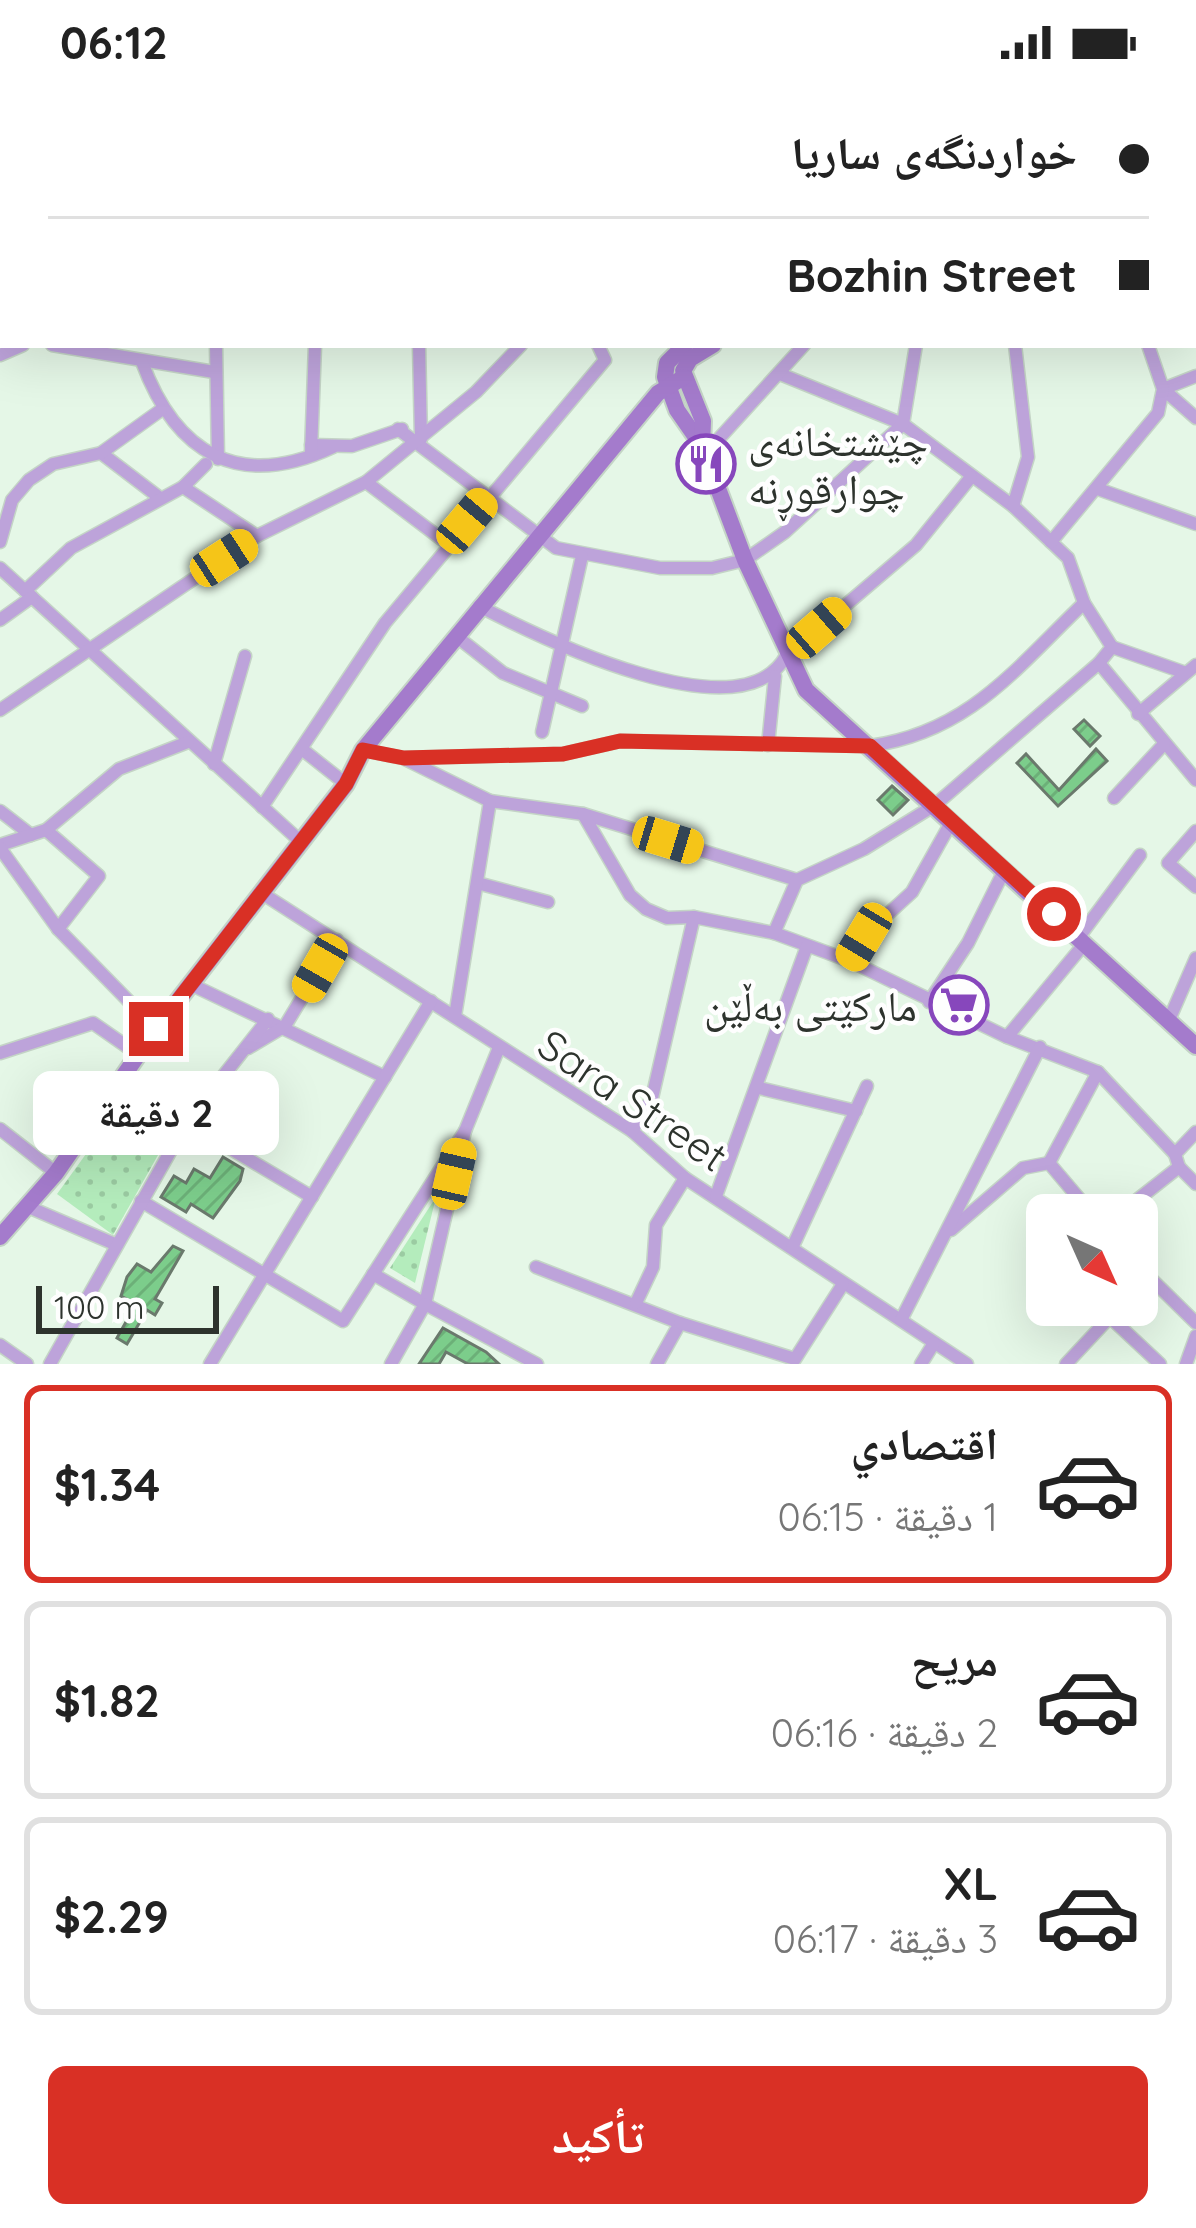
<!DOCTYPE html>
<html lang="ar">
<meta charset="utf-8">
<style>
body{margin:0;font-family:Quicksand,"Noto Naskh Arabic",sans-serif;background:#f2f2f2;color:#222;direction:rtl;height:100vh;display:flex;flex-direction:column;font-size:45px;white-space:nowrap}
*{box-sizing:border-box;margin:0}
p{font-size:39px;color:#767676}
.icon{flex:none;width:66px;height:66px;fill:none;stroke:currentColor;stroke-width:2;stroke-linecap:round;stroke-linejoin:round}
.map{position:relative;height:1280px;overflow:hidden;direction:ltr}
.details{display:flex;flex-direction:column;background:#fff;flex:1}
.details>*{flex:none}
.hud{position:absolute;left:0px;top:0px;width:1197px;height:264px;box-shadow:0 12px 48px #0002;direction:rtl;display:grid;align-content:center;height:264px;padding:0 48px;background:#fff}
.needle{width:78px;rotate:135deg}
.buttons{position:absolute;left:1026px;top:1110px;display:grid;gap:24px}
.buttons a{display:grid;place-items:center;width:132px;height:132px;border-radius:18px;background:#fff;box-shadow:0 12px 48px #0002;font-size:60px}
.scale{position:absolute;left:36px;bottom:30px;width:183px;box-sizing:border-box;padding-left:12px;border:6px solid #2d332d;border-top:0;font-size:33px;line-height:42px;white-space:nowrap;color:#2d332d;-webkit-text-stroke:9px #fefefe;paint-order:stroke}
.end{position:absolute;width:54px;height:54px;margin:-27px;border:15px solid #d93025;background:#fff;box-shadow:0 0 0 6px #fff}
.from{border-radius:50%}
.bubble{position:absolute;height:84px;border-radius:18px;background:#fff;box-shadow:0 12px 48px #0002;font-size:39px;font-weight:700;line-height:84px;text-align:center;direction:rtl}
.car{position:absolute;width:36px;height:72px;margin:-36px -18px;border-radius:15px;box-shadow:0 0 9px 3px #0007;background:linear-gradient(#f5c518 24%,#345 0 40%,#f5c518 0 76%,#345 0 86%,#f5c518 0)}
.hud b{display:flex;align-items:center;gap:42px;height:114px;font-size:45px}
.hud b+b{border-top:3px solid #e0e0e0}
.hud i{width:30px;height:30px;background:#222}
ul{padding:21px 0 0;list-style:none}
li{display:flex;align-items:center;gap:36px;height:198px;margin:0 24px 18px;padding:0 24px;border:6px solid #e0e0e0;border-radius:18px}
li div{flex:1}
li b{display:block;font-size:45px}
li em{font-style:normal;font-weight:700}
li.selected{border-color:#d93025}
li>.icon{width:108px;height:108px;stroke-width:1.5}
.action{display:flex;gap:24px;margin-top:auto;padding:24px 48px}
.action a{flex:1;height:138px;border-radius:18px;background:#d93025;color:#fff;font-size:48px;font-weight:700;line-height:138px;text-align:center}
.status{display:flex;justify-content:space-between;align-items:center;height:84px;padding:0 60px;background:#fff;direction:ltr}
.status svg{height:33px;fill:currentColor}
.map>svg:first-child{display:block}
</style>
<div class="status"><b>06:12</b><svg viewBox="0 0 49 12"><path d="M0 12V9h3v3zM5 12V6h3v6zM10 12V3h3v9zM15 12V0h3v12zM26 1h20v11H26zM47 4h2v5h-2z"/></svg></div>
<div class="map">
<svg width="1196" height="1280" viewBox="0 0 1196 1280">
<defs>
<pattern id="grass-dots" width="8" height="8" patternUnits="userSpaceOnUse" patternTransform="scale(3)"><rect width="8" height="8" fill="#b4ecbc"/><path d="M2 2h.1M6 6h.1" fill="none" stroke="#9bcba2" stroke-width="1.8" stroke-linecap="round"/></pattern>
<pattern id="building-hatch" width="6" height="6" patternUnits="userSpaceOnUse" patternTransform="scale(3)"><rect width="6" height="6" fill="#7ccd8b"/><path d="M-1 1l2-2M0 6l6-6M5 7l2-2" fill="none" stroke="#6cb078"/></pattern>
</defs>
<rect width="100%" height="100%" fill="#e5f7e7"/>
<g fill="url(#grass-dots)">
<polygon points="128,1012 175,1041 113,1151 57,1110"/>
<polygon points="436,1113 415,1199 390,1184"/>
</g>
<g fill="url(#building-hatch)" stroke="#6a796c" stroke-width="3">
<polygon points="1084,636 1100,652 1090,662 1074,645"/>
<polygon points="1096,665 1107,677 1058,722 1017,679 1026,670 1059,706"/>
<polygon points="892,702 908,716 893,731 878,716"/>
<polygon points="223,1073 243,1085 240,1097 213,1134 191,1120 186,1128 161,1113 174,1092 186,1099 194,1085 210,1094"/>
<polygon points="173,1162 183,1167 155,1215 162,1219 155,1231 147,1226 127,1260 117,1254 136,1220 121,1212 127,1193 137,1180 151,1188"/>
<polygon points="443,1244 486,1268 499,1280 468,1280 446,1268 439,1280 419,1280"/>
</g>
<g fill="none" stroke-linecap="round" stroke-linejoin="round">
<defs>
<g id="street">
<polyline points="101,0 104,3"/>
<polyline points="233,0 238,0"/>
<polyline points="730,0 742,3"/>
<polyline points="910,0 913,3"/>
<polyline points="1030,0 1032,3"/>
<polyline points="414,3 417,0"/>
<polyline points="572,3 575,0"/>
<polyline points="769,3 770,0"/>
<polyline points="0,13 3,15"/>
<polyline points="0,74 3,72"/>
<polyline points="1194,105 1196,104"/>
<polyline points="1194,142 1196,145"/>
<polyline points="0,151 3,152"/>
<polyline points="52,261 214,288"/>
<polyline points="216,261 218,375"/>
<polyline points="419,261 421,355"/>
<polyline points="0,271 23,261"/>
<path d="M 142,278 C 176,370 239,407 333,363"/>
<polyline points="780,290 903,340 1013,422 1068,474 1084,519 1112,563 1099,579 1196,696"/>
<polyline points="1196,292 1163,305 1196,334"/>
<polyline points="398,345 556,464 660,484 712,484 745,476 785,448 903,340 916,261"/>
<polyline points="311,361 352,362 402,345"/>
<polyline points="311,368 315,261"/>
<polyline points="101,369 160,414"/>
<polyline points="705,370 804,261"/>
<polyline points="366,398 448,460"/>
<polyline points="183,403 257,452"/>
<polyline points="1098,405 1196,440"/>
<polyline points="1013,422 1028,373 1015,261"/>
<polyline points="0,458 12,416 29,396 53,380 101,369 161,326"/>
<polyline points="1051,458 1158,329 1163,305 1148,261"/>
<polyline points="0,484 300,757"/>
<polyline points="25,507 71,464 183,403 206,380"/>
<path d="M 479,522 C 541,554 741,653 786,572 L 916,461 L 971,393"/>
<polyline points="0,536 32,513"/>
<polyline points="456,552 503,589 582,622"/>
<polyline points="1112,563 1183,588"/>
<polyline points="0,626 257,452 366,398 476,308 521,261"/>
<polyline points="1138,630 1196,581"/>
<polyline points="542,648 582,472"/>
<polyline points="768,661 775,592"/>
<polyline points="303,666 346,700"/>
<path d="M 363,666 L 403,674 L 563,670 L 620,657 L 870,662 C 969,648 1015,585 1084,519"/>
<polyline points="405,675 490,717 583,730 797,796"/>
<polyline points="214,680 245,572"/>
<polyline points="1114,714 1164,660"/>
<polyline points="262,723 385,539 605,276 598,261"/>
<polyline points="0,727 31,751"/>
<polyline points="583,730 630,811 646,825 667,834 694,833 774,849 850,877 1007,953 1098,988 1175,1070"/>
<polyline points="46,746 99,792 58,845"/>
<polyline points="1196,747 1168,779 1196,803"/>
<polyline points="0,761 46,746 119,685 188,658"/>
<polyline points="0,764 58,845 156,945"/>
<polyline points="481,800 548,818"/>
<polyline points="260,808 632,1047 685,1094 967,1280"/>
<polyline points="774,849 797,796 864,765 935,721 1099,579"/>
<polyline points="1079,853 1140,771"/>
<polyline points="850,877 864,852 912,808 952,737"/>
<polyline points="190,900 385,993"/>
<polyline points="929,918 968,859 1005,785"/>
<polyline points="455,932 490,717"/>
<polyline points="1169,936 1196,874"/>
<polyline points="1007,953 1085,859"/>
<polyline points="248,964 285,942 337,856"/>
<polyline points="0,969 93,939 139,971"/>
<polyline points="120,999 312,1113"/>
<polyline points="759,1004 856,1027"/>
<polyline points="0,1045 56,1089"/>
<polyline points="632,1047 652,1014 694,833"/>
<polyline points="1049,1079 1098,988"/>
<polyline points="1179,1083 1196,1100"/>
<polyline points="716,1112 807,862"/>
<polyline points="141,1117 343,1237 465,1047"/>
<polyline points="26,1122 117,1161"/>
<polyline points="1118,1131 1179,1083 1175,1070 1196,1048"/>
<polyline points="951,1146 1023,1084 1049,1079 1093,1131"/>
<polyline points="792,1164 867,1002"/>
<polyline points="1137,1181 1196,1239"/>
<polyline points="536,1183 680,1239 657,1280"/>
<polyline points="373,1190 425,1220 465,1047 498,966"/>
<polyline points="636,1219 653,1183 656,1141 685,1094"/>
<polyline points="1097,1221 1160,1280"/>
<polyline points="901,1236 1040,963"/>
<polyline points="680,1239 795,1275 843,1200"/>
<polyline points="0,1261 27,1280"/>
<polyline points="50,1280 187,1038 268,935"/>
<polyline points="210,1280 431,917"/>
<polyline points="391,1280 425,1220 537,1280"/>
<polyline points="921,1280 934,1259"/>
<polyline points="1066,1280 1109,1234"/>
<polyline points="1186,1280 1196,1252"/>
</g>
<g id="secondary">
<polyline points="1134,3 1139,0"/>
<polyline points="1176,3 1181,0"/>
<polyline points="685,261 667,279 665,293 677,326 702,362 745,476 806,606 1196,962"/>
<polyline points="702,362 703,337 683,287 690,275 713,261"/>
<polyline points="0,1153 56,1089 156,945 346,700 363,666 658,309 684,293"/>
</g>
</defs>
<use href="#street" stroke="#c4d4c6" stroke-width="15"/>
<use href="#secondary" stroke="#c4d4c6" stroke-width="20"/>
<use href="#street" stroke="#bda3da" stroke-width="12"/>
<use href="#secondary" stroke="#a47bcc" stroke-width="16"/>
</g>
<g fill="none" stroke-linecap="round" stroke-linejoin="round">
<polyline stroke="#d93025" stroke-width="15" points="156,945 346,700 363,666 404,674 563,670 620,657 870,662 1054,830"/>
</g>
<defs>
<symbol id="restaurant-ring" viewBox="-11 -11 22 22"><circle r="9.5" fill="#fefefe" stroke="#8747bc" stroke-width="1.5"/><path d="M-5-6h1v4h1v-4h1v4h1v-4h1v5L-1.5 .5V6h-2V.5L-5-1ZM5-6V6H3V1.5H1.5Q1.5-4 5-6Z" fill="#8747bc"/></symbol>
<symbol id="supermarket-ring" viewBox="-11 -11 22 22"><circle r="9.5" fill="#fefefe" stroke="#8747bc" stroke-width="1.5"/><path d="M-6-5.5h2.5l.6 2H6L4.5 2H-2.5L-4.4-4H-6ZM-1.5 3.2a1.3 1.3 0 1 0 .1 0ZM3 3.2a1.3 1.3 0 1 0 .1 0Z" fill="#8747bc"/></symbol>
</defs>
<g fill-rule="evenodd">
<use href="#restaurant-ring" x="673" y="347" width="66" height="66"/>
<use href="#supermarket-ring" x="926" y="888" width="66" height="66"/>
</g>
<g text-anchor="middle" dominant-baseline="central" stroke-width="9" stroke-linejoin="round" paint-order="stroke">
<g font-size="42" fill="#2d332d" stroke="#fefefe" text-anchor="start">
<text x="748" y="356">چێشتخانەی<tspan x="748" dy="48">چوارقوڕنە</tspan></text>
<text x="917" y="921" text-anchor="end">مارکێتی بەڵێن</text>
</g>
<g font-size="42" fill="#2d332d" stroke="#fefefe">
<text transform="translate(633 1016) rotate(34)">Sara Street</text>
</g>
</g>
</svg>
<div class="buttons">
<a><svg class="needle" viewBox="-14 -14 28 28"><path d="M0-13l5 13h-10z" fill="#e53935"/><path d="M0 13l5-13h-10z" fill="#767676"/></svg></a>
</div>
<div class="scale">100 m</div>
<i class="end from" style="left:1054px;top:830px"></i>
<i class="end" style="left:156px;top:945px"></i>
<div class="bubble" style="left:33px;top:987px;width:246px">2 دقيقة</div>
<i class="car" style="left:467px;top:437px;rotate:40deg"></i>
<i class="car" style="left:224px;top:474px;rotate:57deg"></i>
<i class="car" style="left:819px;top:544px;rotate:49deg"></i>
<i class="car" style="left:668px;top:756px;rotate:107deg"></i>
<i class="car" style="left:864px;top:853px;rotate:211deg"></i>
<i class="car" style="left:320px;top:884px;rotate:210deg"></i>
<i class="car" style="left:454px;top:1090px;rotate:13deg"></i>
<div class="hud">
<b><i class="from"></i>خواردنگەی ساریا</b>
<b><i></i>Bozhin Street</b>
</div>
</div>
<section class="details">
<ul>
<li class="selected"><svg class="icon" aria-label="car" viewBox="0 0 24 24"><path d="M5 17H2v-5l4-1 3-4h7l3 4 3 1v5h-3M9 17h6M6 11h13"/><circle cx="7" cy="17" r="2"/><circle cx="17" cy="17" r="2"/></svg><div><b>اقتصادي</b><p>1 دقيقة · 06:15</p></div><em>$1.34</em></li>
<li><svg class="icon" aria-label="car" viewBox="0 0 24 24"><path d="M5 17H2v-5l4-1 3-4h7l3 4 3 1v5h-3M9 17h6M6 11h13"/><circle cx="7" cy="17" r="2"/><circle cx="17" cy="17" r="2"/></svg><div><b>مريح</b><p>2 دقيقة · 06:16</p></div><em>$1.82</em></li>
<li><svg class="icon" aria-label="car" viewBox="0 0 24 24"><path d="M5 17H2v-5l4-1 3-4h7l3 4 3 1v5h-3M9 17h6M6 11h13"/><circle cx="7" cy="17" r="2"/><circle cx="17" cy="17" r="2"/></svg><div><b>XL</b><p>3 دقيقة · 06:17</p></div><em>$2.29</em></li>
</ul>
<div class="action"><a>تأكيد</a></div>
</section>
